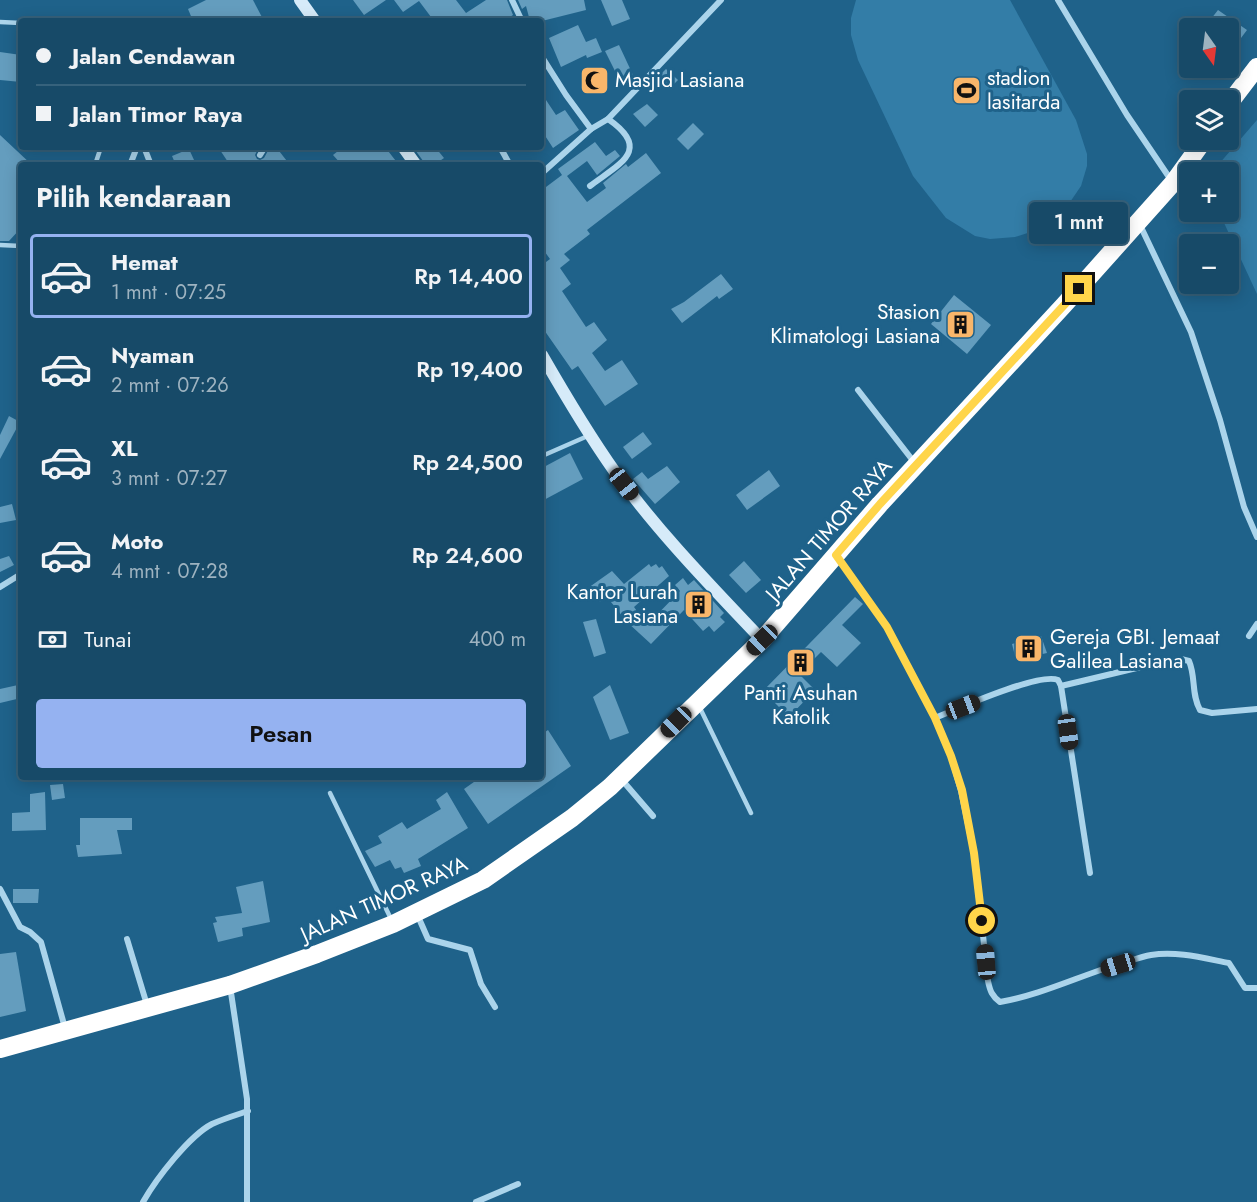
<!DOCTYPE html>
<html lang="id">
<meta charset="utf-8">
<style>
body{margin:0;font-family:Jost,sans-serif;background:#20516e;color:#f1f3f6;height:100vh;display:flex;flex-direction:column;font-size:22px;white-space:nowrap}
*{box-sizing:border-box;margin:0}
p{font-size:20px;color:#9eb3c0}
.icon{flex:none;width:33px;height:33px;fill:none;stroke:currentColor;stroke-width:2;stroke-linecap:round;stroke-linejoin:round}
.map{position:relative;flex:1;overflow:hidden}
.drawer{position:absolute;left:18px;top:162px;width:526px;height:618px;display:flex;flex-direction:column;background:#174a68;border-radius:6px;box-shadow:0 3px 15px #0003,0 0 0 2px #36627c}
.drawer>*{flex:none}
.hud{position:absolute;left:18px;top:18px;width:526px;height:132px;border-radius:6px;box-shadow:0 3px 15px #0003,0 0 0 2px #36627c;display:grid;align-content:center;height:132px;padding:0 18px;background:#174a68}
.needle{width:39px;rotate:166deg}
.buttons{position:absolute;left:1179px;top:18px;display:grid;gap:12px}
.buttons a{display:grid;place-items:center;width:60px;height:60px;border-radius:6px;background:#174a68;box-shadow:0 3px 15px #0003,0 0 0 2px #36627c;font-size:30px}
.end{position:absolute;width:27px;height:27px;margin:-14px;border:8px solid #ffd54a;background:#111;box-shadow:0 0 0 3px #111}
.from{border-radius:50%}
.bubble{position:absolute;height:42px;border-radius:6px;background:#174a68;box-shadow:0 3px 15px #0003,0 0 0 2px #36627c;font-size:20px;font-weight:600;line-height:42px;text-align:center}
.car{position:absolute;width:18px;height:36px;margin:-18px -9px;border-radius:8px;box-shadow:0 0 4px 2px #0007;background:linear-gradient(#222 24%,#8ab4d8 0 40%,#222 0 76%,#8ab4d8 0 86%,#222 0)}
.hud b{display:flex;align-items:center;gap:21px;height:57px;font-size:22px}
.hud b+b{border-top:2px solid #36627c}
.hud i{width:15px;height:15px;background:#f1f3f6}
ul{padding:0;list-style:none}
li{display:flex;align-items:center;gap:18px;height:84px;margin:0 12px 9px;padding:0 6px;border:3px solid transparent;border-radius:6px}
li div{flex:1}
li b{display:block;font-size:22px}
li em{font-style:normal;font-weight:600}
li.active{border-color:#95b2f1}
li>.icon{width:54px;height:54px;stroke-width:1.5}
h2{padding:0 18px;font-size:27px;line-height:72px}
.pay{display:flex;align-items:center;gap:15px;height:66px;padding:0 18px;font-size:22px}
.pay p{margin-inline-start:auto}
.button{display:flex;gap:12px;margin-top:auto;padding:12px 18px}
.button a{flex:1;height:69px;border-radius:6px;background:#95b2f1;color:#111;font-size:24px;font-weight:600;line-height:69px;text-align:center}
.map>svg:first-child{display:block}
</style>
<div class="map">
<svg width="1257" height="1202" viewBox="0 0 1257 1202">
<rect width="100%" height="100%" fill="#1f628a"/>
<g fill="#337da7">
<polygon points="856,0 1010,0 1076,120 1087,154 1087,166 1081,186 1066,208 1040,229 1015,237 990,239 975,236 946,218 913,176 858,60 851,35 851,18"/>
<polygon points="1257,120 1257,294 1219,212 1228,212 1228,172 1212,172"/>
</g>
<g fill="#649dbe">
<polygon points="206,0 253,0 264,21 193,21 188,9"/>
<polygon points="353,0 386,0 364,15"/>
<polygon points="394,0 456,0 466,13 486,0 507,0 513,15 504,21 434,21 419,1 403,12"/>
<polygon points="518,0 584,0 586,10 542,21 530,21 526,6 522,9"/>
<polygon points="601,0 622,0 630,19 612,26"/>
<polygon points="1218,10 1247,30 1235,46 1228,42 1228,28 1204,28"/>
<polygon points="578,25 586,42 596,38 602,52 587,58 586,55 561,67 549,38"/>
<polygon points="619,45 633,75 620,81 605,51"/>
<polygon points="0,52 21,55 21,82 0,80"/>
<polygon points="666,69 678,80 670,88 658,77"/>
<polygon points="542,94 556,115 565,110 579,130 553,148 542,131"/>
<polygon points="647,104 658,115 645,127 633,114"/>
<polygon points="693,123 704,134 688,150 677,139"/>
<polygon points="0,135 32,165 21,165 21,228 9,241 0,241"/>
<polygon points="595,142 606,156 615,150 620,156 597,175 587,161 567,176 587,202 606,188 603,183 626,164 628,167 646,153 661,173 587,230 590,234 564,254 570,260 560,268 571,284 562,291 586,327 594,322 607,340 592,353 605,371 622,360 638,384 605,406 578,366 572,370 542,327 542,265 550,259 542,248 542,190 562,175 558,169"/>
<polygon points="218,147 259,147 255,155 257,159 260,160 264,158 270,147 276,147 290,165 230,165"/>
<polygon points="343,147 385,147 399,165 373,165 369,160 363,165 342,165 333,155"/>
<polygon points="413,147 435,147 444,158 434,165 426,165"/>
<polygon points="189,149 194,160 182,165 176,165 172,156"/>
<polygon points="721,274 733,289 719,299 717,296 682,323 671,309 684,302"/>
<polygon points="954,295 991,325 967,354 931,324"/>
<polygon points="9,416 20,422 0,459 0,435"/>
<polygon points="643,432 652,444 632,459 623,447"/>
<polygon points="570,453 583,479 542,501 542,468"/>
<polygon points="667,466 680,482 655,504 633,479 642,472 648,479"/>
<polygon points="769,470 780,486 747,510 736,495"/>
<polygon points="12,504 16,520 0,523 0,507"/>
<polygon points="9,556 14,565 0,572 0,559"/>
<polygon points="744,561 761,580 746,593 729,575"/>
<polygon points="649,564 651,567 656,564 659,568 662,566 669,576 634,607 647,625 680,591 675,585 683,578 688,585 694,580 724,613 720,617 725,622 714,632 709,626 703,631 684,610 651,644 627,622 607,597 600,602 588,588 612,571 624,584"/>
<polygon points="855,597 863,604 842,625 861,643 837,667 821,652 799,674 815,690 789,717 763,691"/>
<polygon points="596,619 606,653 594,657 583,622"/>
<polygon points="1041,636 1047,653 1016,660 1012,644"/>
<polygon points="18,685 21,698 0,703 0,689"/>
<polygon points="610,685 629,733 610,740 593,697"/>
<polygon points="548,730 571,766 488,824 464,789 481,777 542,777 542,734"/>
<polygon points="63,784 65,798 52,800 50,785"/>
<polygon points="45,792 46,830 12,831 12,813 30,812 30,794"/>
<polygon points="447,792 468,828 418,859 421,866 404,873 401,867 395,869 390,860 375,867 365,851 382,843 378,836 402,822 407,829 441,809 436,800"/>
<polygon points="80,818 132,818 132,830 117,830 122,854 78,857 76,845 80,845"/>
<polygon points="263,881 270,922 242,928 243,936 218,942 213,923 217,922 215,917 242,913 236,887"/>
<polygon points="13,889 39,889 38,903 13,903"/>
<polygon points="16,952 26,1011 0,1017 0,954"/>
</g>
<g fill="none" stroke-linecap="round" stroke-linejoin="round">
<g stroke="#abd4eb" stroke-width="4.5">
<polyline points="0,22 21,23"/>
<polyline points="95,165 101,147"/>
<polyline points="0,245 21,246"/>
<polyline points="542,456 590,435"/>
<polyline points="699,706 751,813"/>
<polyline points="330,793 391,919"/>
</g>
<g stroke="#abd4eb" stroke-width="6">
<polyline points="512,0 522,21"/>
<polyline points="1058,0 1127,115 1171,180"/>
<polyline points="542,57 566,95 591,129 542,173"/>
<polyline points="608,119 721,0"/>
<polyline points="144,147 151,165"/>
<polyline points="500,147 510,165"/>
<polyline points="260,155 265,147"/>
<polyline points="130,165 137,147"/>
<path d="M 590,186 C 619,164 653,150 608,119 L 591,129"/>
<polyline points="1140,225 1191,332 1220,420 1244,507 1257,537"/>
<polyline points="858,390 914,462"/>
<path d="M 836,555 L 887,627 L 935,718 L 951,756 L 961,791 L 974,853 L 988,981 C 990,991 992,996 1000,1002 C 1041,995 1079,976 1119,964 C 1130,961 1140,957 1151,955 C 1177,951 1203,958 1229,963 L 1245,988 L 1257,988"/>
<polyline points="0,587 21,574"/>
<polyline points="1249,636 1257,624"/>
<polyline points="1061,686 1090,873"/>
<path d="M 935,718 C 957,709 1039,672 1058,680 L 1061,686 L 1166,661 L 1181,659 L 1189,661 C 1196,677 1191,694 1200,710 L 1212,713 L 1257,709"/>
<polyline points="622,780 653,816"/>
<polyline points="0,889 20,927 30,932 41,942 65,1028"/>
<polyline points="417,914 428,939 470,950 481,984 495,1007"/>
<polyline points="127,939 147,1005"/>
<polyline points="230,986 247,1099 247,1202"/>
<path d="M 143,1202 C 156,1179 189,1136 212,1124 C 223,1119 236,1115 248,1111"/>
<polyline points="476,1202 518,1184"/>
</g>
<g stroke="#d6ebf9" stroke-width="12">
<polyline points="300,0 315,21"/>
<polyline points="403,147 416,165"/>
<path d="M 542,355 C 565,395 588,434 615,472 C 658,532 711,586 762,640"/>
</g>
<g stroke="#fff" stroke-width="18">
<polyline points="1228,105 1257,67"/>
<polyline points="0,1049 230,985 317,954 393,924 483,880 572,818 610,787 762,640 880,504 1064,305 1173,183 1204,140"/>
</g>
</g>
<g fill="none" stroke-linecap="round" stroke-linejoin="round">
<polyline stroke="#ffd54a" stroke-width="8" points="982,921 974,853 962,790 951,756 935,718 887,627 836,555 880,504 1079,289"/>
</g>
<defs>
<symbol id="mosque-square" viewBox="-11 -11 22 22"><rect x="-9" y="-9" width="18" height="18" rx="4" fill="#f9b66a" stroke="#1f628a"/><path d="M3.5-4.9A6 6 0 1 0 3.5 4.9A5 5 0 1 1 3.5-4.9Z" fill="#111"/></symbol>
<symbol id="stadium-square" viewBox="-11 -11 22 22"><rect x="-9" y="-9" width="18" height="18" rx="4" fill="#f9b66a" stroke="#1f628a"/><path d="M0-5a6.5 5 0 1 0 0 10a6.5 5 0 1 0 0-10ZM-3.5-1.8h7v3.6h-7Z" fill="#111"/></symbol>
<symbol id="building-square" viewBox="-11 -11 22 22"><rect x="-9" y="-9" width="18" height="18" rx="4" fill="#f9b66a" stroke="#1f628a"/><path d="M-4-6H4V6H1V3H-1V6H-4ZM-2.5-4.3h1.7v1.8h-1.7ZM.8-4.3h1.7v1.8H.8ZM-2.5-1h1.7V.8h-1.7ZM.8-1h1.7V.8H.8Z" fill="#111"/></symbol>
</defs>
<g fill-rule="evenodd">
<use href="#mosque-square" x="578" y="64" width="33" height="33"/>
<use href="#stadium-square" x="950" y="74" width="33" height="33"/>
<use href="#building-square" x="944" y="308" width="33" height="33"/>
<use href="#building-square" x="682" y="588" width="33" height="33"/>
<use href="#building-square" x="1012" y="632" width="33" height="33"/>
<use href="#building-square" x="784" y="646" width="33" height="33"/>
</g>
<g text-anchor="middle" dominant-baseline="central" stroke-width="6" stroke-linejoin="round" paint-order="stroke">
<g font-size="21" fill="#fff" stroke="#1f628a" text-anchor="start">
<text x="987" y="78">stadion<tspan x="987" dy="24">lasitarda</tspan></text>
<text x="615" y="80">Masjid Lasiana</text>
<text x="940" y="312" text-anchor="end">Stasion<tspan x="940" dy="24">Klimatologi Lasiana</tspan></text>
<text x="678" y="592" text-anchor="end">Kantor Lurah<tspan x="678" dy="24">Lasiana</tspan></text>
<text x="1050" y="637">Gereja GBI. Jemaat<tspan x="1050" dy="24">Galilea Lasiana</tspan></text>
<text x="801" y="693" text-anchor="middle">Panti Asuhan<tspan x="801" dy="24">Katolik</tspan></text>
</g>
<g font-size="21" fill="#fff" stroke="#1f628a">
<text transform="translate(829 530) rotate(-49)">JALAN TIMOR RAYA</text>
<text transform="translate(384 899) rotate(-24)">JALAN TIMOR RAYA</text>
</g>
</g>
</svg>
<div class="buttons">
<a><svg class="needle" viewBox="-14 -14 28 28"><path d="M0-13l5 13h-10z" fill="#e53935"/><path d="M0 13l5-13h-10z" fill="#9eb3c0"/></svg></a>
<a><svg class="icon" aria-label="layers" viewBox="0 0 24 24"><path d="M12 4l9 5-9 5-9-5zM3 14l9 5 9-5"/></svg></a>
<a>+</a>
<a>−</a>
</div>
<i class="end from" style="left:982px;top:921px"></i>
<i class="end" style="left:1079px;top:289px"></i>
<div class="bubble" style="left:1029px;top:202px;width:99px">1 mnt</div>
<i class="car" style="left:624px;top:484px;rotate:142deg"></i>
<i class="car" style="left:762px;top:640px;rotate:226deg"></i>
<i class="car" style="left:963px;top:707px;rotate:69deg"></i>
<i class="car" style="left:676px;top:722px;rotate:225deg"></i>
<i class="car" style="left:1068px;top:732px;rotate:172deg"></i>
<i class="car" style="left:986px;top:962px;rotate:355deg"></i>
<i class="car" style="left:1118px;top:965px;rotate:253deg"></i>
<div class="hud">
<b><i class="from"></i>Jalan Cendawan</b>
<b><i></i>Jalan Timor Raya</b>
</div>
<section class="drawer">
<h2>Pilih kendaraan</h2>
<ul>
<li class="active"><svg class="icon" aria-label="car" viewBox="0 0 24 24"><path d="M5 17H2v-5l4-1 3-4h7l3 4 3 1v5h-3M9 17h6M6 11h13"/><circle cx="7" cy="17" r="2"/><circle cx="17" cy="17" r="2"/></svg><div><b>Hemat</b><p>1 mnt · 07:25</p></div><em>Rp 14,400</em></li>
<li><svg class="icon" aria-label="car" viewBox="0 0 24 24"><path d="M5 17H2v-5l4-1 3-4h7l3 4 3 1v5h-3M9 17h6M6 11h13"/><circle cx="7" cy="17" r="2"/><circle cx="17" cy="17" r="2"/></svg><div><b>Nyaman</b><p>2 mnt · 07:26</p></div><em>Rp 19,400</em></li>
<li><svg class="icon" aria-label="car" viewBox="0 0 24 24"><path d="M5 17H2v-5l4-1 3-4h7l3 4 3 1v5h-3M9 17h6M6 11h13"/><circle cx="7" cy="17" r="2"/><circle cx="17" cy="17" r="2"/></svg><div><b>XL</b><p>3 mnt · 07:27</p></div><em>Rp 24,500</em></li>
<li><svg class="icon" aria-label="car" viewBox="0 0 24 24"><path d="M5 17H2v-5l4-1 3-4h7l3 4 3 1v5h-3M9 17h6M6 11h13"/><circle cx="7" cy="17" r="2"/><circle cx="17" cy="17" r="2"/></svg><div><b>Moto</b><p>4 mnt · 07:28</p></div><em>Rp 24,600</em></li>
</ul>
<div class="pay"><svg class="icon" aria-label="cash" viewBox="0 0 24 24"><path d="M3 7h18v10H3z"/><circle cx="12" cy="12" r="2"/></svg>Tunai<p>400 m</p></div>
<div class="button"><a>Pesan</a></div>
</section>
</div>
